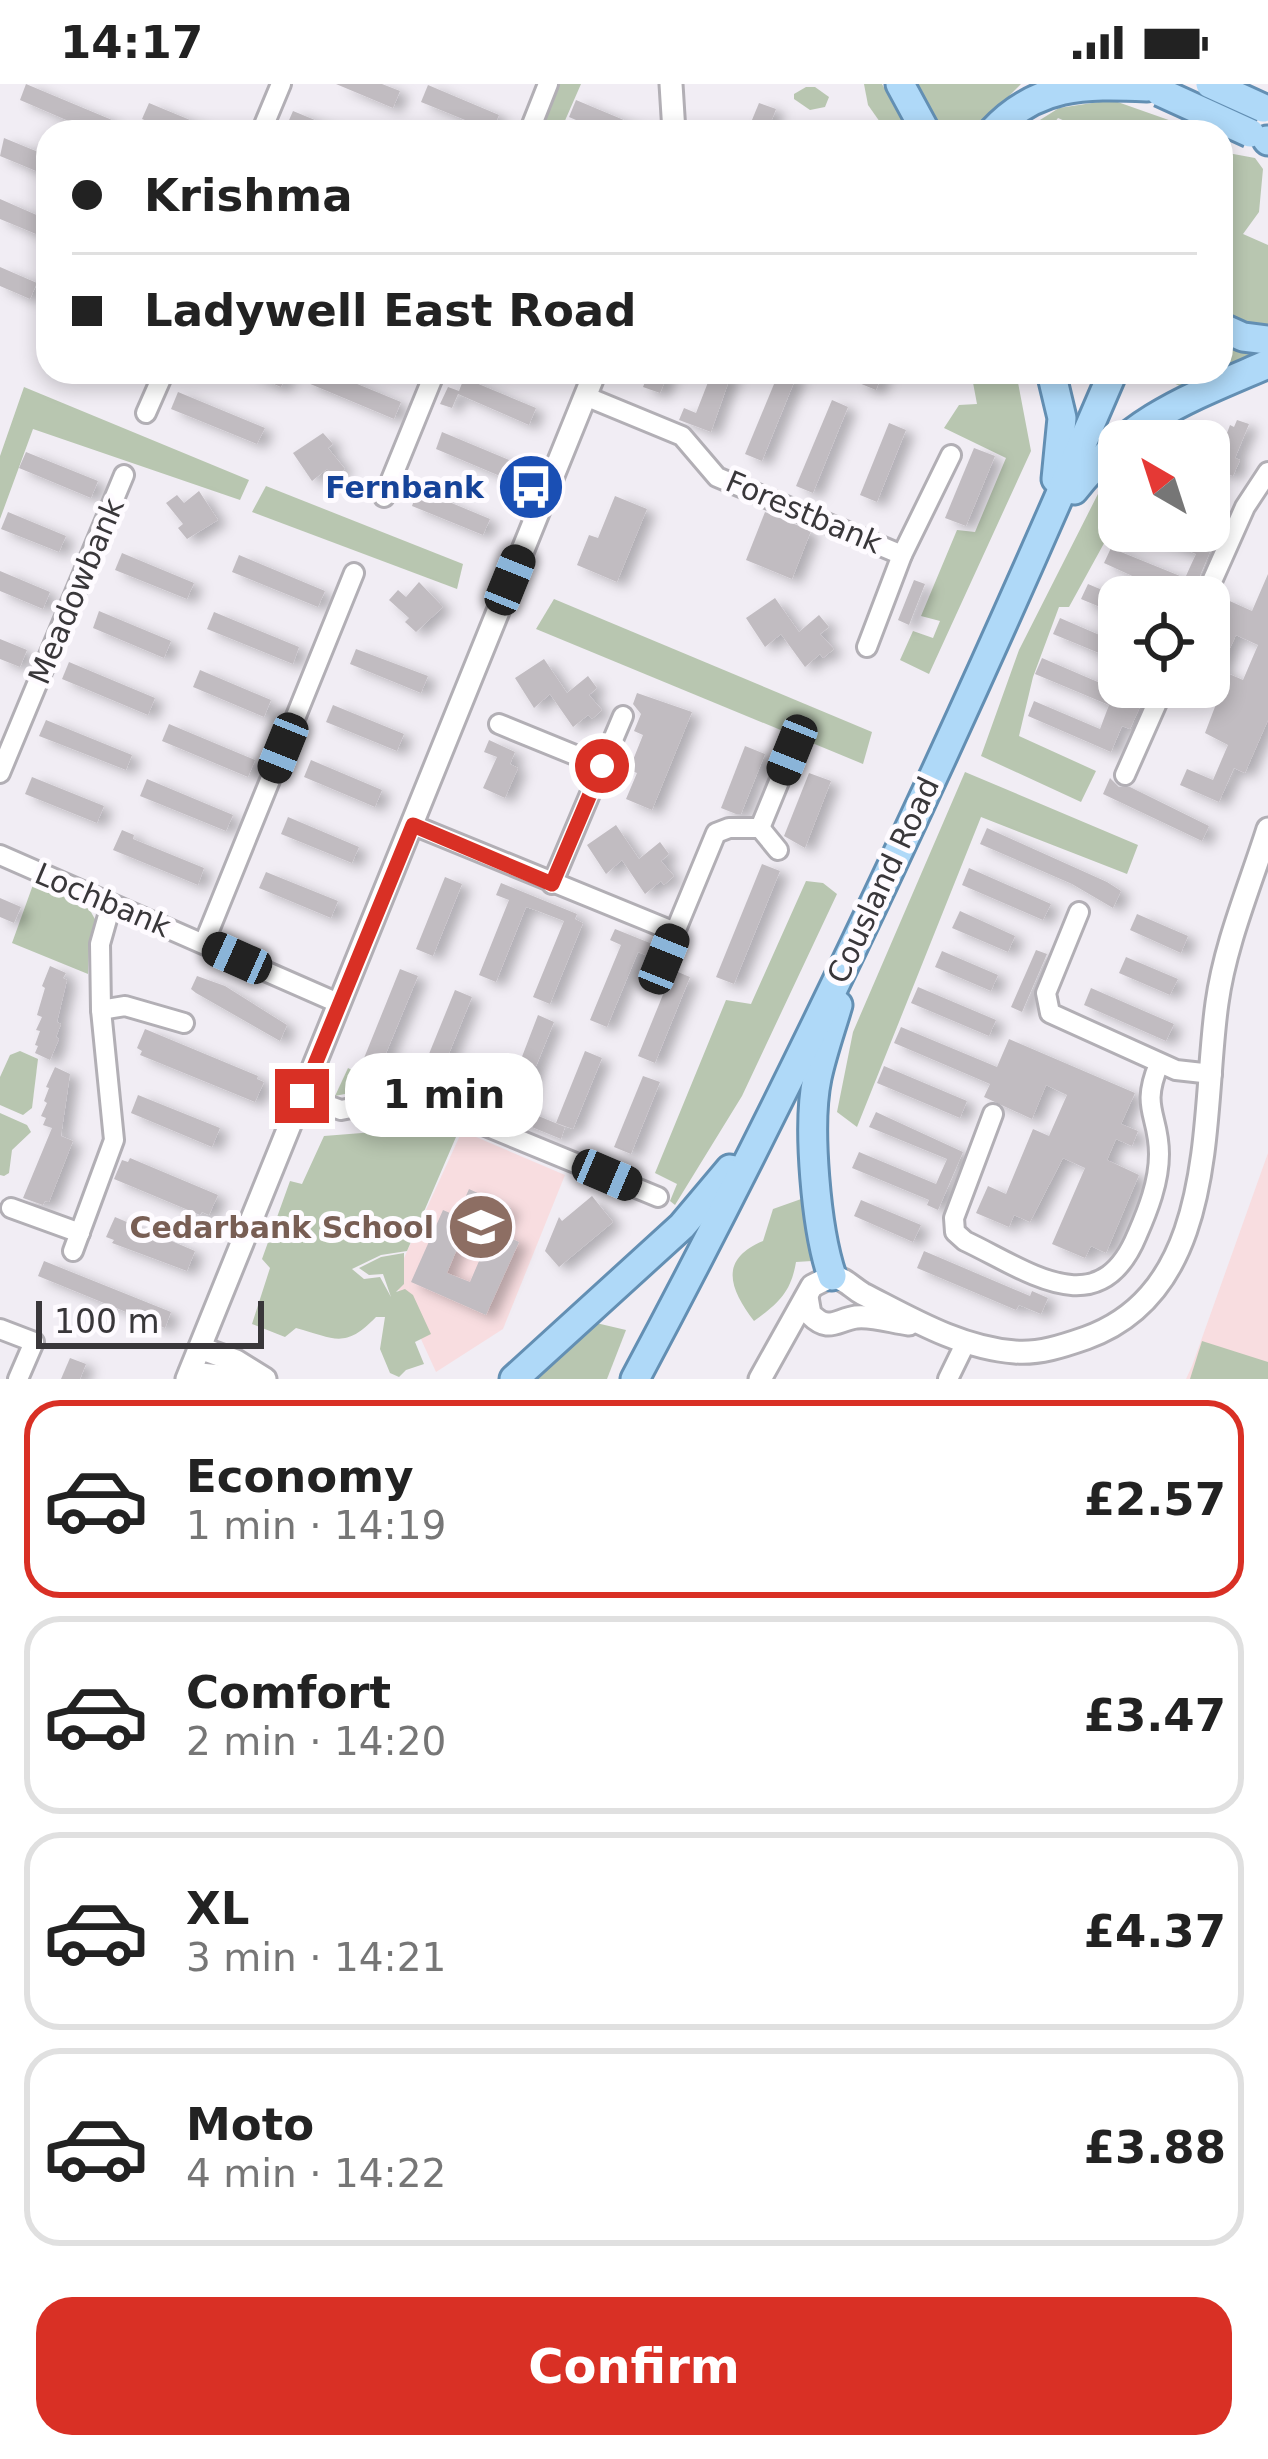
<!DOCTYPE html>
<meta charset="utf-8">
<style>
body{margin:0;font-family:"DejaVu Sans",sans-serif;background:#f2f2f2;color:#222;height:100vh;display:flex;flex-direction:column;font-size:45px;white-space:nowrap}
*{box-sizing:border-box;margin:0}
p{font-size:39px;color:#767676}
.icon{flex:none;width:66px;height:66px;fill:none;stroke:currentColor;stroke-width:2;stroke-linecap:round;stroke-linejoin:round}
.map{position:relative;height:1295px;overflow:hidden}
.panel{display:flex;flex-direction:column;background:#fff;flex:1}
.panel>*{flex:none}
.guide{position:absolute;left:36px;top:36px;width:1197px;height:264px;border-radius:36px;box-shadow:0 6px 18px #0003;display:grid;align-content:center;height:264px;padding:0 36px;background:#fff}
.needle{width:78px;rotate:321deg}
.controls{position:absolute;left:1098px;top:336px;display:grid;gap:24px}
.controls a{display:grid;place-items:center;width:132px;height:132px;border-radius:24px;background:#fff;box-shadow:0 6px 18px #0003;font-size:60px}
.scale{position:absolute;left:36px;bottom:30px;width:228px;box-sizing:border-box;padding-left:12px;border:6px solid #39373a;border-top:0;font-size:33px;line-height:42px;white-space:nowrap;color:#39373a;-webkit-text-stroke:9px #fefbff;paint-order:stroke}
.end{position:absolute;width:54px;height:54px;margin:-27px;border:15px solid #d93025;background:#fff;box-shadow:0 0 0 6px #fff}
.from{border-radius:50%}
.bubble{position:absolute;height:84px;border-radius:36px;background:#fff;box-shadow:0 6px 18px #0003;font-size:39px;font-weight:700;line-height:84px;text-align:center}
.car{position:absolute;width:36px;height:72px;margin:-36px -18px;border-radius:15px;box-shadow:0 0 9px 3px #0007;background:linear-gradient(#222 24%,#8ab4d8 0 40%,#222 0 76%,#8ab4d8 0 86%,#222 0)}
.guide b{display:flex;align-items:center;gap:42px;height:114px;font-size:45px}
.guide b+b{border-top:3px solid #e0e0e0}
.guide i{width:30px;height:30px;background:#222}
ul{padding:21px 0 0;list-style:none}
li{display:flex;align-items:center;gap:36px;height:198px;margin:0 24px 18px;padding:0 12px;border:6px solid #e0e0e0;border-radius:36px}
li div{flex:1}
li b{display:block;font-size:45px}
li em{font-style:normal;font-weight:700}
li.current{border-color:#d93025}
li>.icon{width:108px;height:108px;stroke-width:1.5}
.action{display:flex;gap:24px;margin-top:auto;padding:24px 36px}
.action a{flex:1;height:138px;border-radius:36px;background:#d93025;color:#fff;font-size:48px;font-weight:700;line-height:138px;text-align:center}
.status{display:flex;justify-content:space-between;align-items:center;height:84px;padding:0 60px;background:#fff;direction:ltr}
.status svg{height:33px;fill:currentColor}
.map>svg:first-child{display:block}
</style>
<div class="status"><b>14:17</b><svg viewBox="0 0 49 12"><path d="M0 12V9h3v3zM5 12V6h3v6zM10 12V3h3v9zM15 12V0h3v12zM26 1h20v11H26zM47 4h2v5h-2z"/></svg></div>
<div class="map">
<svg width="1268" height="1295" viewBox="0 0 1268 1295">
<defs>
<filter id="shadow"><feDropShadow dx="9" dy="5" stdDeviation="6" flood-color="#0004"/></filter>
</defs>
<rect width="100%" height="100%" fill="#f1edf4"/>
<g fill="#f8dde0">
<polygon points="462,1047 565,1091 503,1245 436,1288 394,1196"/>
<polygon points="1268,1069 1268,1295 1186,1295 1192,1282"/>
</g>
<g fill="#b8c6b0">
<polygon points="554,0 581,0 560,48 539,41"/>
<polygon points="864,0 882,0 908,48 887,48 868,21"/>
<polygon points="913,0 1021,0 994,27 982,48 941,48"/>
<polygon points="806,3 815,3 829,13 825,23 810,26 794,15 794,10"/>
<polygon points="1112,16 1180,40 1176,48 1090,48 1058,34 1047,48 1038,48 1032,41 1059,24"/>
<polygon points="1228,69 1255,74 1263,85 1259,128 1243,150 1268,161 1268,241 1264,242 1233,233 1221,221 1221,91"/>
<polygon points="1221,258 1259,268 1261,273 1187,305 1166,296 1167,288 1221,288"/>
<polygon points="971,288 1016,288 1031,367 929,590 900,576 913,547 933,554 940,537 921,532 957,446 975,448 1006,374 944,344 959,321 977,320"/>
<polygon points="24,303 249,396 240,416 33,345 0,435 0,372"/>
<polygon points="1119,384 1119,432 1069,523 1059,523 1033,593 1019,652 1096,687 1081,718 981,672 1019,566 1102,402"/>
<polygon points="266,402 463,480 457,505 252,428"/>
<polygon points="554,515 872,648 863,680 536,545"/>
<polygon points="965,688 1138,761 1127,790 981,733 857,1043 837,1028 853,948"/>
<polygon points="806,797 823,799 837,810 742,1012 675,1121 670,1117 677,1100 655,1089 726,916 751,920"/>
<polygon points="34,798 87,821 96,837 89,860 88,890 12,859"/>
<polygon points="20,967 38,975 32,1024 23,1031 0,1021 0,993 10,971"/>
<polygon points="348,984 384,1002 335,1012"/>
<polygon points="414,1021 431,1027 422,1042 368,1044 372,1030"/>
<polygon points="0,1029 27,1041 31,1048 12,1066 9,1089 4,1092 0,1091"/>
<path d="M 450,1042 L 459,1046 L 407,1167 L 381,1171 L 352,1185 L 364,1195 L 380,1193 L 391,1213 L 383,1190 L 369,1191 L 359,1184 L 381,1173 L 404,1169 L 404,1200 L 396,1208 L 405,1205 L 413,1211 L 431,1250 L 415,1258 L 424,1280 L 406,1286 L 399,1293 L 390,1289 L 380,1265 L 385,1233 L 376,1233 C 345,1265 336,1255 296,1244 L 285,1253 L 252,1240 L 270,1184 L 262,1175 L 290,1097 L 302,1100 L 324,1052 Z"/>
<path d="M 804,1114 L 812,1177 L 796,1178 C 791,1208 779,1219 754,1237 C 730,1205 718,1176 763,1157 L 773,1125 Z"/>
<polygon points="592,1238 626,1246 607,1295 528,1295"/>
<polygon points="1202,1257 1268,1278 1268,1295 1190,1295"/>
</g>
<g fill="#c1bcc1" fill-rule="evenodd" filter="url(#shadow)">
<polygon points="26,0 112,36 107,48 94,48 20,16"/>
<polygon points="336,0 382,0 400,7 393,24"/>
<polygon points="428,1 499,31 492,47 421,18"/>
<polygon points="576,16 619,34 651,48 604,48 569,33"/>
<polygon points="149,19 219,48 172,48 142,35"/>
<polygon points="759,19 776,25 773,33 766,48 747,48"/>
<polygon points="293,27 344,48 297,48 286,43"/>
<polygon points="4,54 48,72 48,92 0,72"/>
<polygon points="0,115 48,136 48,155 0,135"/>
<polygon points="0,183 37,199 30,215 0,202"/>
<polygon points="246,288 287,288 281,303"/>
<polygon points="312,288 328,288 401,318 394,335 308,299"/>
<polygon points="649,288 669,288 660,309 643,303"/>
<polygon points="712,288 732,288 711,348 679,336 684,324 696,329"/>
<polygon points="779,288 797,291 762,377 745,370"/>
<polygon points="863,288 883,288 876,306 859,299"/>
<polygon points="464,294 536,324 529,341 458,310 452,324 440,320 448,303 459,307"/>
<polygon points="178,308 265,344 257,360 171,325"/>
<polygon points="832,316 848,323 813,409 796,402"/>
<polygon points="1237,336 1249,340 1235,374 1240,376 1233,392 1209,382 1209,363 1220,368 1230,341 1234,343"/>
<polygon points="889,339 906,346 877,418 860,411"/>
<polygon points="442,348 514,378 507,395 436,365"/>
<polygon points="323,349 333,360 328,364 345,385 334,393 327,385 312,397 293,369"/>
<polygon points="974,364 995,372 966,442 945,434"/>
<polygon points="26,368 98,397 91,414 19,384"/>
<polygon points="418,405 490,435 483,451 412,422"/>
<polygon points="199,407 218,436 187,455 178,444 183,440 166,419 177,411 184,419"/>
<polygon points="615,412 647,425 617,498 577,481 589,451 598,454"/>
<polygon points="8,428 66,452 59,468 1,445"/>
<polygon points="765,428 811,447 792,495 746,476"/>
<polygon points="1142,447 1191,447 1188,453 1212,463 1191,513 1178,513 1104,479 1111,464 1185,494 1196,470"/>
<polygon points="122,469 194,499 187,515 115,486"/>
<polygon points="239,471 325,507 318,523 232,488"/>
<polygon points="0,487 50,508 43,525 0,507"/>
<path d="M 1268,490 L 1268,636 L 1245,689 L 1234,684 L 1219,718 L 1180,701 L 1187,685 L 1213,696 L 1228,661 L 1205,649 L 1221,607 L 1213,603 L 1209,611 L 1209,544 L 1223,514 L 1252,527 ZM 1236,551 L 1258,561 L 1243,596 L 1220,586 Z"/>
<polygon points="914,496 925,500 909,541 898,536"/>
<polygon points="419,498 443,523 416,548 405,538 409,534 389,516 398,506 406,513"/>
<polygon points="1088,500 1119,513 1119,531 1081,515"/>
<polygon points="775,514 799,548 819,531 829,543 820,550 834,565 823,574 820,570 805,583 781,550 765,563 746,534"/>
<polygon points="99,527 171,557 164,574 93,544"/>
<polygon points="214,528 299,563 293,580 207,545"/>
<polygon points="1060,534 1118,559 1111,574 1053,550"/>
<polygon points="0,555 27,566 20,583 0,575"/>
<polygon points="356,565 428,592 421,609 350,580"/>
<polygon points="1042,574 1135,614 1140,603 1149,603 1130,645 1122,642 1111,668 1028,632 1034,617 1100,645 1109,621 1035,590"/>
<polygon points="544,575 567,609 588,592 597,604 589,611 602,626 592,635 588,631 573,643 550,610 534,624 515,594"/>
<polygon points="69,578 155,614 148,631 62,595"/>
<polygon points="200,586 271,616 264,633 193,603"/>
<polygon points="637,609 692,628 652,726 626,715 637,689 629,686 643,651 634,647 641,630 633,620"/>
<polygon points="333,621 404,650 397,667 326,638"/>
<polygon points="46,636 132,671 126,686 39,652"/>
<polygon points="169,640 255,676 248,693 162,657"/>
<polygon points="489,656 515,668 510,680 518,684 505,714 483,704 497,673 484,668"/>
<polygon points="745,662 765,670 741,730 736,730 721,724"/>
<polygon points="311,676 382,706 375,723 304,693"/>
<polygon points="809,689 831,697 805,764 784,752"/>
<polygon points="32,693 104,722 97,739 25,710"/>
<polygon points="1110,694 1119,703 1130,703 1209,742 1202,757 1103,710"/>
<polygon points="147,695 233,731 226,747 140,712"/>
<polygon points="288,733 359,763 352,779 281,750"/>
<polygon points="616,741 639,775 660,758 669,770 661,777 674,792 664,801 661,797 645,810 622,776 606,790 587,761"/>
<polygon points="987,744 1107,798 1121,807 1113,824 1072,800 980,760"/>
<polygon points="122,746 134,751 133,755 204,784 198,801 113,766"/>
<polygon points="762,780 780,787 734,900 716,893"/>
<polygon points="969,784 1051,820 1043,836 962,801"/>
<polygon points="266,788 338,817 331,834 259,804"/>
<polygon points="445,793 462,800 433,872 416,865"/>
<polygon points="501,799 577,830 575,835 583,839 550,920 533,913 564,837 538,827 526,823 496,898 479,891 509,816 496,811"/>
<polygon points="0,814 21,823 14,839 0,833"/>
<polygon points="960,827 1015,852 1008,868 952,844"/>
<polygon points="1137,830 1188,852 1181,869 1130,846"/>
<polygon points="615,845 655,861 651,873 638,868 607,943 590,936 621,861 610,856"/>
<polygon points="1036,866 1047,870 1022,928 1011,923"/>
<polygon points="942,867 998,891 991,907 935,883"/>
<polygon points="1126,873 1178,895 1170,911 1119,889"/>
<polygon points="50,882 66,889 63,894 67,896 57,938 61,940 56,953 59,955 50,976 35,969 38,962 35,961 40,947 36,946 42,933 37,931 45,904 42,902"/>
<polygon points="400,885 418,892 377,991 360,984"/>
<polygon points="673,886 690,893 655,979 638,972"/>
<polygon points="197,892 225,902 287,941 280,957 196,909 191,905"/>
<polygon points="918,903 996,936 989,952 911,919"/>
<polygon points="1091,904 1174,940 1166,957 1084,921"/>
<polygon points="455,906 472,913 437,999 420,992"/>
<polygon points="538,931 554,938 519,1024 565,1043 561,1055 500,1030"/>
<polygon points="901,943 997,983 1009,955 1135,1009 1121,1040 1138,1047 1132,1062 1116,1055 1107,1076 1139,1091 1106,1169 1091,1162 1085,1174 1052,1160 1085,1084 1063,1074 1030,1138 1014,1131 1009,1143 976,1129 988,1102 1006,1110 1033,1045 1049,1052 1067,1011 1046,1001 1032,1035 984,1013 990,1000 894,959"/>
<polygon points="145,945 258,992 257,995 264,998 255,1018 140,971 142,967 137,964"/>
<polygon points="585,967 602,974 573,1045 556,1039"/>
<polygon points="884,982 967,1017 960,1034 877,999"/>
<polygon points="55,983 70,990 61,1052 73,1057 49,1118 45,1117 43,1121 23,1114 52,1044 43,1041 46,1034 41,1032 47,1019 44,1017 49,1004 46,1003"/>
<polygon points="643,992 660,998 631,1070 614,1063"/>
<polygon points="138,1011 220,1044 212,1063 131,1029"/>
<polygon points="876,1028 963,1068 938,1126 927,1121 929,1116 852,1084 859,1068 936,1100 947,1075 869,1043"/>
<polygon points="130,1074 218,1111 209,1131 202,1128 200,1131 114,1095 122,1076 128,1078"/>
<path d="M 469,1105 L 511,1124 L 500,1149 L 519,1158 L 486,1231 L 411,1198 L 443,1126 L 457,1132 ZM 459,1160 L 482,1170 L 470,1198 L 447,1189 Z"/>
<polygon points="592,1112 613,1138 559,1183 545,1167 559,1133 562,1137"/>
<polygon points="861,1116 921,1141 913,1158 854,1132"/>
<polygon points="115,1133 195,1167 187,1187 112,1159 114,1156 106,1153"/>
<polygon points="924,1167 1030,1212 1032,1207 1048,1214 1041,1230 1019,1221 1016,1226 917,1184"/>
<polygon points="44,1177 171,1228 165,1244 38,1192"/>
<polygon points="70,1274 86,1280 80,1295 61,1295"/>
</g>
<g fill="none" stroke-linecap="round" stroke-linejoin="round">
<defs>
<g id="minor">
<polyline points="261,48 281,0"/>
<polyline points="529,48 548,0"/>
<polyline points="585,312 682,352 717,393 902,471"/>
<polyline points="146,329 164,288"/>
<polyline points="384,413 435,288"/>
<polyline points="1205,513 1245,423 1268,388"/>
<polyline points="867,563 902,471 951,371"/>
<polyline points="499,640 602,682"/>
<polyline points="0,689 124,391"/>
<polyline points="1125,691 1164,603"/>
<polyline points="413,741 675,848 716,749 729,744 760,744 792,666"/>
<polyline points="760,744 778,766"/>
<polyline points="0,771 338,919"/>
<polyline points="552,800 623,632"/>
<polyline points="1079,828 1046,909 1050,929 1176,986 1212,990"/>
<polyline points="204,859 354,489"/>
<polyline points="664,875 675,848"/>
<polyline points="101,926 125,922 184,939"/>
<polyline points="302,1012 341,1026 413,1012 658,1113"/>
<path d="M 993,1030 L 954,1134 L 955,1148 L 965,1157 C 1027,1186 1099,1243 1137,1151 C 1148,1126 1159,1098 1159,1070 C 1159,1030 1140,1025 1159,980"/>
<polyline points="11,1124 80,1149"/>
<polyline points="73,1167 114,1056 101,926 100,860 111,821"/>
<polyline points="0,1245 34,1258 18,1295"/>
<polyline points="948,1295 966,1258"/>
</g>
<g id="tertiary">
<polyline points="671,0 674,48"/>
<path d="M 807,1213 L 810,1230 C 829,1249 836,1236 856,1233 C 872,1231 893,1238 909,1240"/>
<polyline points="200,1264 236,1277 265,1295"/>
<polyline points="190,1289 250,1295"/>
<polyline points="187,1295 595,288"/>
<path d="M 760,1295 L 812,1202 L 832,1192 C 846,1195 851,1203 863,1210 C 910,1234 960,1264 1015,1268 C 1039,1270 1063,1262 1086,1254 C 1220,1206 1201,1031 1217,919 C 1225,860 1250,802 1268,745"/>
</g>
<g id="primary">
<polyline points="900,0 926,48"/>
<path d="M 992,48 C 1036,0 1084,0 1147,3"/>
<polyline points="1267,56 1268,57"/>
<polyline points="1221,243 1243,253 1268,256"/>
<polyline points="1051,288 1062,334 1056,395"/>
<path d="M 1074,406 C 1131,334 1187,315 1268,280"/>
<path d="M 832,1192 C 816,1145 807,1042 817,994 C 822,970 831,945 838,921"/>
<polyline points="514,1295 682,1142 730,1085"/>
<path d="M 635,1295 C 810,968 967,629 1113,288"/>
</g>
</defs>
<use href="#minor" stroke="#b2afb5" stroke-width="24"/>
<use href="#tertiary" stroke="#b2afb5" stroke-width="27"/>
<use href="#primary" stroke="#638fb3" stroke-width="33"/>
<use href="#minor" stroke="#fff" stroke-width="18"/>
<use href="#tertiary" stroke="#fff" stroke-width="21"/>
<use href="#primary" stroke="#afd9f8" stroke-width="27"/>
<defs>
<g id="primary-bridge">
<polyline points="1210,0 1263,24"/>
<polyline points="1160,8 1250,49"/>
</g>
</defs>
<use href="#primary-bridge" stroke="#638fb3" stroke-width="33" stroke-linecap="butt"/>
<use href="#primary-bridge" stroke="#afd9f8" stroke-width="27"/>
</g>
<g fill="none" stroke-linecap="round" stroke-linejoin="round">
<polyline stroke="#d93025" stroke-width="15" points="302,1012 413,741 552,800 602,682"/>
</g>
<defs>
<symbol id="bus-disc" viewBox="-11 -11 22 22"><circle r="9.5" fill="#1a4fb4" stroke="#fefbff"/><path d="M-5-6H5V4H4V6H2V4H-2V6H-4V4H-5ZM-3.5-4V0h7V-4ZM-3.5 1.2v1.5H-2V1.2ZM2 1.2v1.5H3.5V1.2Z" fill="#fff"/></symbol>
<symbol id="school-disc" viewBox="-11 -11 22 22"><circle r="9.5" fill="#8d6e63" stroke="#fefbff"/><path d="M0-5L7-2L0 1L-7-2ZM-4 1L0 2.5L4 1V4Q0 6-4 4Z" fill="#fff"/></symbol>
</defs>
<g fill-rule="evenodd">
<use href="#bus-disc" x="493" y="365" width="76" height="76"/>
<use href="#school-disc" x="443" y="1105" width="76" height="76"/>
</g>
<g text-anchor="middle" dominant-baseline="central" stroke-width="10" stroke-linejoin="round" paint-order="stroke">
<g font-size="30" font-weight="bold" fill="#164399" stroke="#fefbff" text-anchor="end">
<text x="484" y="403">Fernbank</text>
</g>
<g font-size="30" fill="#39373a" stroke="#fefbff">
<text transform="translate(804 428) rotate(23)">Forestbank</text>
<text transform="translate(76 507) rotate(-67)">Meadowbank</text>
<text transform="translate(883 796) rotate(-65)">Cousland Road</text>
<text transform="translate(103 816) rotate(23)">Lochbank</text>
</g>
<g font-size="30" font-weight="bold" fill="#785e54" stroke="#fefbff" text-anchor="end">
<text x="434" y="1143">Cedarbank School</text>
</g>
</g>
</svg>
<div class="controls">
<a><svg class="needle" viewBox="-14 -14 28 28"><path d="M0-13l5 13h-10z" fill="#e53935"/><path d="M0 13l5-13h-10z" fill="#767676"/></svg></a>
<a><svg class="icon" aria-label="locate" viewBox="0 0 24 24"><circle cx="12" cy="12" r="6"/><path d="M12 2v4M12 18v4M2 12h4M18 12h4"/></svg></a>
</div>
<div class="scale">100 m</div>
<i class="end from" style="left:602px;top:682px"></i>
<i class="end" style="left:302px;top:1012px"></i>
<div class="bubble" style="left:345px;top:969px;width:198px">1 min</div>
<i class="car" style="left:510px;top:496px;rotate:22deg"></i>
<i class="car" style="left:283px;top:664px;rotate:202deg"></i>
<i class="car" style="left:792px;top:666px;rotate:202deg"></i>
<i class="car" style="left:237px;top:874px;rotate:294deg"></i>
<i class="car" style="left:664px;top:875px;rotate:22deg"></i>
<i class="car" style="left:607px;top:1091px;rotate:113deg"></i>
<div class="guide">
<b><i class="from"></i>Krishma</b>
<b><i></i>Ladywell East Road</b>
</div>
</div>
<section class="panel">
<ul>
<li class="current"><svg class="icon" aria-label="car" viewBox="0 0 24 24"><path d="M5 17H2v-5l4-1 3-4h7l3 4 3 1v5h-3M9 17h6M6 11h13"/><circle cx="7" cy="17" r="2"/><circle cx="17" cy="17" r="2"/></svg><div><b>Economy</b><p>1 min · 14:19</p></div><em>£2.57</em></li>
<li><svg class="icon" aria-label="car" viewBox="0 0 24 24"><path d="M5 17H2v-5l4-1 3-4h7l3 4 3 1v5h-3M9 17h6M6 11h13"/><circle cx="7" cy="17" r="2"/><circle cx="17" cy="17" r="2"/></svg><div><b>Comfort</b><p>2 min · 14:20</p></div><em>£3.47</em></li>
<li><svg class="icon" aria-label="car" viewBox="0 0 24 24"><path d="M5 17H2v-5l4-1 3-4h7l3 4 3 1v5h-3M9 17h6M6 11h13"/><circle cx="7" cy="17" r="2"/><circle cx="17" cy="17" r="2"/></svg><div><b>XL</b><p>3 min · 14:21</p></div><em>£4.37</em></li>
<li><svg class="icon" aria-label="car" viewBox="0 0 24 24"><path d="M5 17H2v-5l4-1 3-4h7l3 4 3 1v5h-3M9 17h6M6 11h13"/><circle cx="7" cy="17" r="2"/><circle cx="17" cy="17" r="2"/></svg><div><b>Moto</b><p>4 min · 14:22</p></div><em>£3.88</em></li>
</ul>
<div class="action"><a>Confirm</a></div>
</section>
